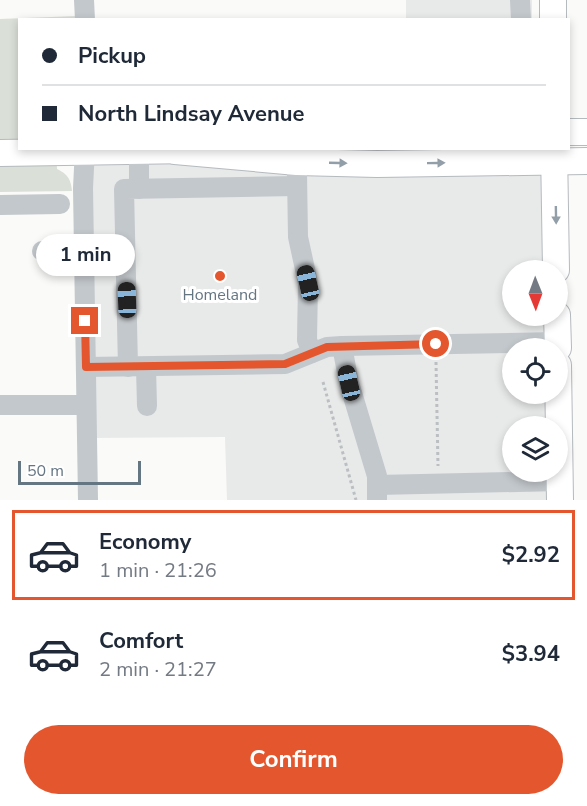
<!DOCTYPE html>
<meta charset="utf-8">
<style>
body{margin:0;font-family:"Nunito Sans",sans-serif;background:#f2f2f3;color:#1f2937;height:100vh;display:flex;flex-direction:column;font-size:22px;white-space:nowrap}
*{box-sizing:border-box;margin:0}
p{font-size:20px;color:#747a83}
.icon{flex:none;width:33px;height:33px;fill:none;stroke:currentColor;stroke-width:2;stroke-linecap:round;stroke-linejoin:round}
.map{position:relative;height:500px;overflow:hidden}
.drawer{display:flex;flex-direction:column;background:#fff;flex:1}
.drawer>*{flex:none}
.hud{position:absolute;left:18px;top:18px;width:552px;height:132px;border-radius:0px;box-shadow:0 3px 9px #0003;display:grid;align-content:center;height:132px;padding:0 24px;background:#fff}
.needle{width:39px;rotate:179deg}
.tools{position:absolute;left:502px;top:260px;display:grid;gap:12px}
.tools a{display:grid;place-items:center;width:66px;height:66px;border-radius:50%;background:#fff;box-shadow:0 3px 9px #0003;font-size:30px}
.scale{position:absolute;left:18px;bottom:15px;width:123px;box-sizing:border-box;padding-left:6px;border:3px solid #657683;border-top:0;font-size:16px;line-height:21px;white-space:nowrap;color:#657683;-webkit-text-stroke:4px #fff;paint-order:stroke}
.end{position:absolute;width:27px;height:27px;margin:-14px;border:8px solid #e4572e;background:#fff;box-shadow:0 0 0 3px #fff}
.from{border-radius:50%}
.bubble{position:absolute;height:42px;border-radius:21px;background:#fff;box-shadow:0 3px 9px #0003;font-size:20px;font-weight:700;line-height:42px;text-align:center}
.car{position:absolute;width:18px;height:36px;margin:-18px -9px;border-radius:8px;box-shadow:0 0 4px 2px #0007;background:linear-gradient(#222 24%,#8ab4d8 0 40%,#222 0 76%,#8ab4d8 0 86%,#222 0)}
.hud b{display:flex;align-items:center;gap:21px;height:57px;font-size:22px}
.hud b+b{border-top:2px solid #e0e1e3}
.hud i{width:15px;height:15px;background:#1f2937}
ul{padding:10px 0 0;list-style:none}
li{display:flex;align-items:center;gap:18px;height:90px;margin:0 12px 9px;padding:0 12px;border:3px solid transparent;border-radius:0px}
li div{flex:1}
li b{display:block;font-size:22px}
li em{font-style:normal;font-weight:700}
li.active{border-color:#e4572e}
li>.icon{width:54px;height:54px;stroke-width:1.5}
.button{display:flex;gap:12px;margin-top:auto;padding:12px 24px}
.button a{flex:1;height:69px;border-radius:36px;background:#e4572e;color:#fff;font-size:24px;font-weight:700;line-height:69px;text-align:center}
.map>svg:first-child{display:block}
</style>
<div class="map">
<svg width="587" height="500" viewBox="0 0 587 500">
<rect width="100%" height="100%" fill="#fafaf8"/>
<g fill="#e8e9e9">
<rect x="406" y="0" width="126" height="19"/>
<polygon points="547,153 549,270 513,270 513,315 549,315 549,348 513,348 513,393 550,393 550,426 513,426 513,471 551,471 551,500 227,500 225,437 93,438 91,156"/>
</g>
<path fill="#dadfd7" d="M 77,16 L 77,19 L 20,20 L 20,148 L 56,149 L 57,169 C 68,174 71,180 72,191 L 0,192 L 0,19 Z"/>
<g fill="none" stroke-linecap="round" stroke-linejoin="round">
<defs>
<g id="major">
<polyline points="553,0 553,20"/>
<polyline points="568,132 587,132"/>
<polyline points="554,148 556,270"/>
<polyline points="175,151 297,162 377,164 587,161"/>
<polyline points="0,153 192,150"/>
<polyline points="557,315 558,348"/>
<polyline points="558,365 560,500"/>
</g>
</defs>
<use href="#major" stroke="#b5babe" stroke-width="28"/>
<g stroke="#bbbfc2" stroke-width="3" stroke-dasharray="3 3" stroke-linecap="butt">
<polyline points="436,362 438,466"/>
<polyline points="323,382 356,500"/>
</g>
<g stroke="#c3c8cc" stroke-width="20">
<polyline points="84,0 85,20"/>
<polyline points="520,0 521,20"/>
<polyline points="85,148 83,188 88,500"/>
<polyline points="139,151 139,189"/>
<polyline points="297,174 298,237 308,283 307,340 312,353"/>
<polyline points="0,205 60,204"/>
<polyline points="42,251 84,251"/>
<polyline points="342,346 349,383 377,476 377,500"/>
<polyline points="86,367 285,364 327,347 342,346 558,342"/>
<polyline points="128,367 124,189 296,186"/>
<polyline points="146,367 147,406"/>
<polyline points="0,405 86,405"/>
<polyline points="377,485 560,481"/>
</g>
<use href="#major" stroke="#fff" stroke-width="26"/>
</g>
<defs><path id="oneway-solid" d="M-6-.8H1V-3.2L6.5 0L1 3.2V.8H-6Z" transform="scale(1.5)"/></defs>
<g fill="#939fa8">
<use href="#oneway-solid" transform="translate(338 163) rotate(2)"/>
<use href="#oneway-solid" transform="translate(436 163) rotate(-1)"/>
<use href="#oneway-solid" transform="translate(556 215) rotate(89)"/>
</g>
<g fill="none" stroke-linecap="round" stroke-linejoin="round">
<polyline stroke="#e4572e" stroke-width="8" points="85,321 86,367 285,364 327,347 436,344"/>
</g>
<circle fill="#e4572e" stroke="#fff" stroke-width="2" cx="220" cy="276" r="6"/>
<g text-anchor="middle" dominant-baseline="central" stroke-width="6" stroke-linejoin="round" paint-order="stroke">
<g font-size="16" fill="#657683" stroke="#fff">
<text x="220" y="295">Homeland</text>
</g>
</g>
</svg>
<div class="tools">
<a><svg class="needle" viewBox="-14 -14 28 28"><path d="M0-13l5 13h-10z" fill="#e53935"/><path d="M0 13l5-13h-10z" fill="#747a83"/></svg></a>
<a><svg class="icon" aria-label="locate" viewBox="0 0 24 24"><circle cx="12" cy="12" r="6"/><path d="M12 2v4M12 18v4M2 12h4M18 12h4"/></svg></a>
<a><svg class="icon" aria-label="layers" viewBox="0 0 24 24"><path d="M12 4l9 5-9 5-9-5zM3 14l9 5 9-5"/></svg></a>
</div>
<div class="scale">50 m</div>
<i class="end from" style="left:436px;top:344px"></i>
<i class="end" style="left:85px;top:321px"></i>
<div class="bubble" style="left:36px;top:234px;width:99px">1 min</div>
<i class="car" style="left:308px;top:283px;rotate:347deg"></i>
<i class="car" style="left:127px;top:300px;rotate:358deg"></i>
<i class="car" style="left:349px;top:383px;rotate:347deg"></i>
<div class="hud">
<b><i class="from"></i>Pickup</b>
<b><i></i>North Lindsay Avenue</b>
</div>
</div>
<section class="drawer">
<ul>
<li class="active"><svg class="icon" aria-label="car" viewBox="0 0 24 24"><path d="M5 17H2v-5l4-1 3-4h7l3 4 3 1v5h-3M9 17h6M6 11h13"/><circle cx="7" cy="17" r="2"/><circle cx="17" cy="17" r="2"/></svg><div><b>Economy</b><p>1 min · 21:26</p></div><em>$2.92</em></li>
<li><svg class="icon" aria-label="car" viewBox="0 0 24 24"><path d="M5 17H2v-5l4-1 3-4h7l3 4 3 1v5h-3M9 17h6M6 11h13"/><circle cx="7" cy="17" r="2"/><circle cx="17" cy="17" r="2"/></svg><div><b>Comfort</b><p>2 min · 21:27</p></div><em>$3.94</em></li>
</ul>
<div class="button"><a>Confirm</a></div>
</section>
